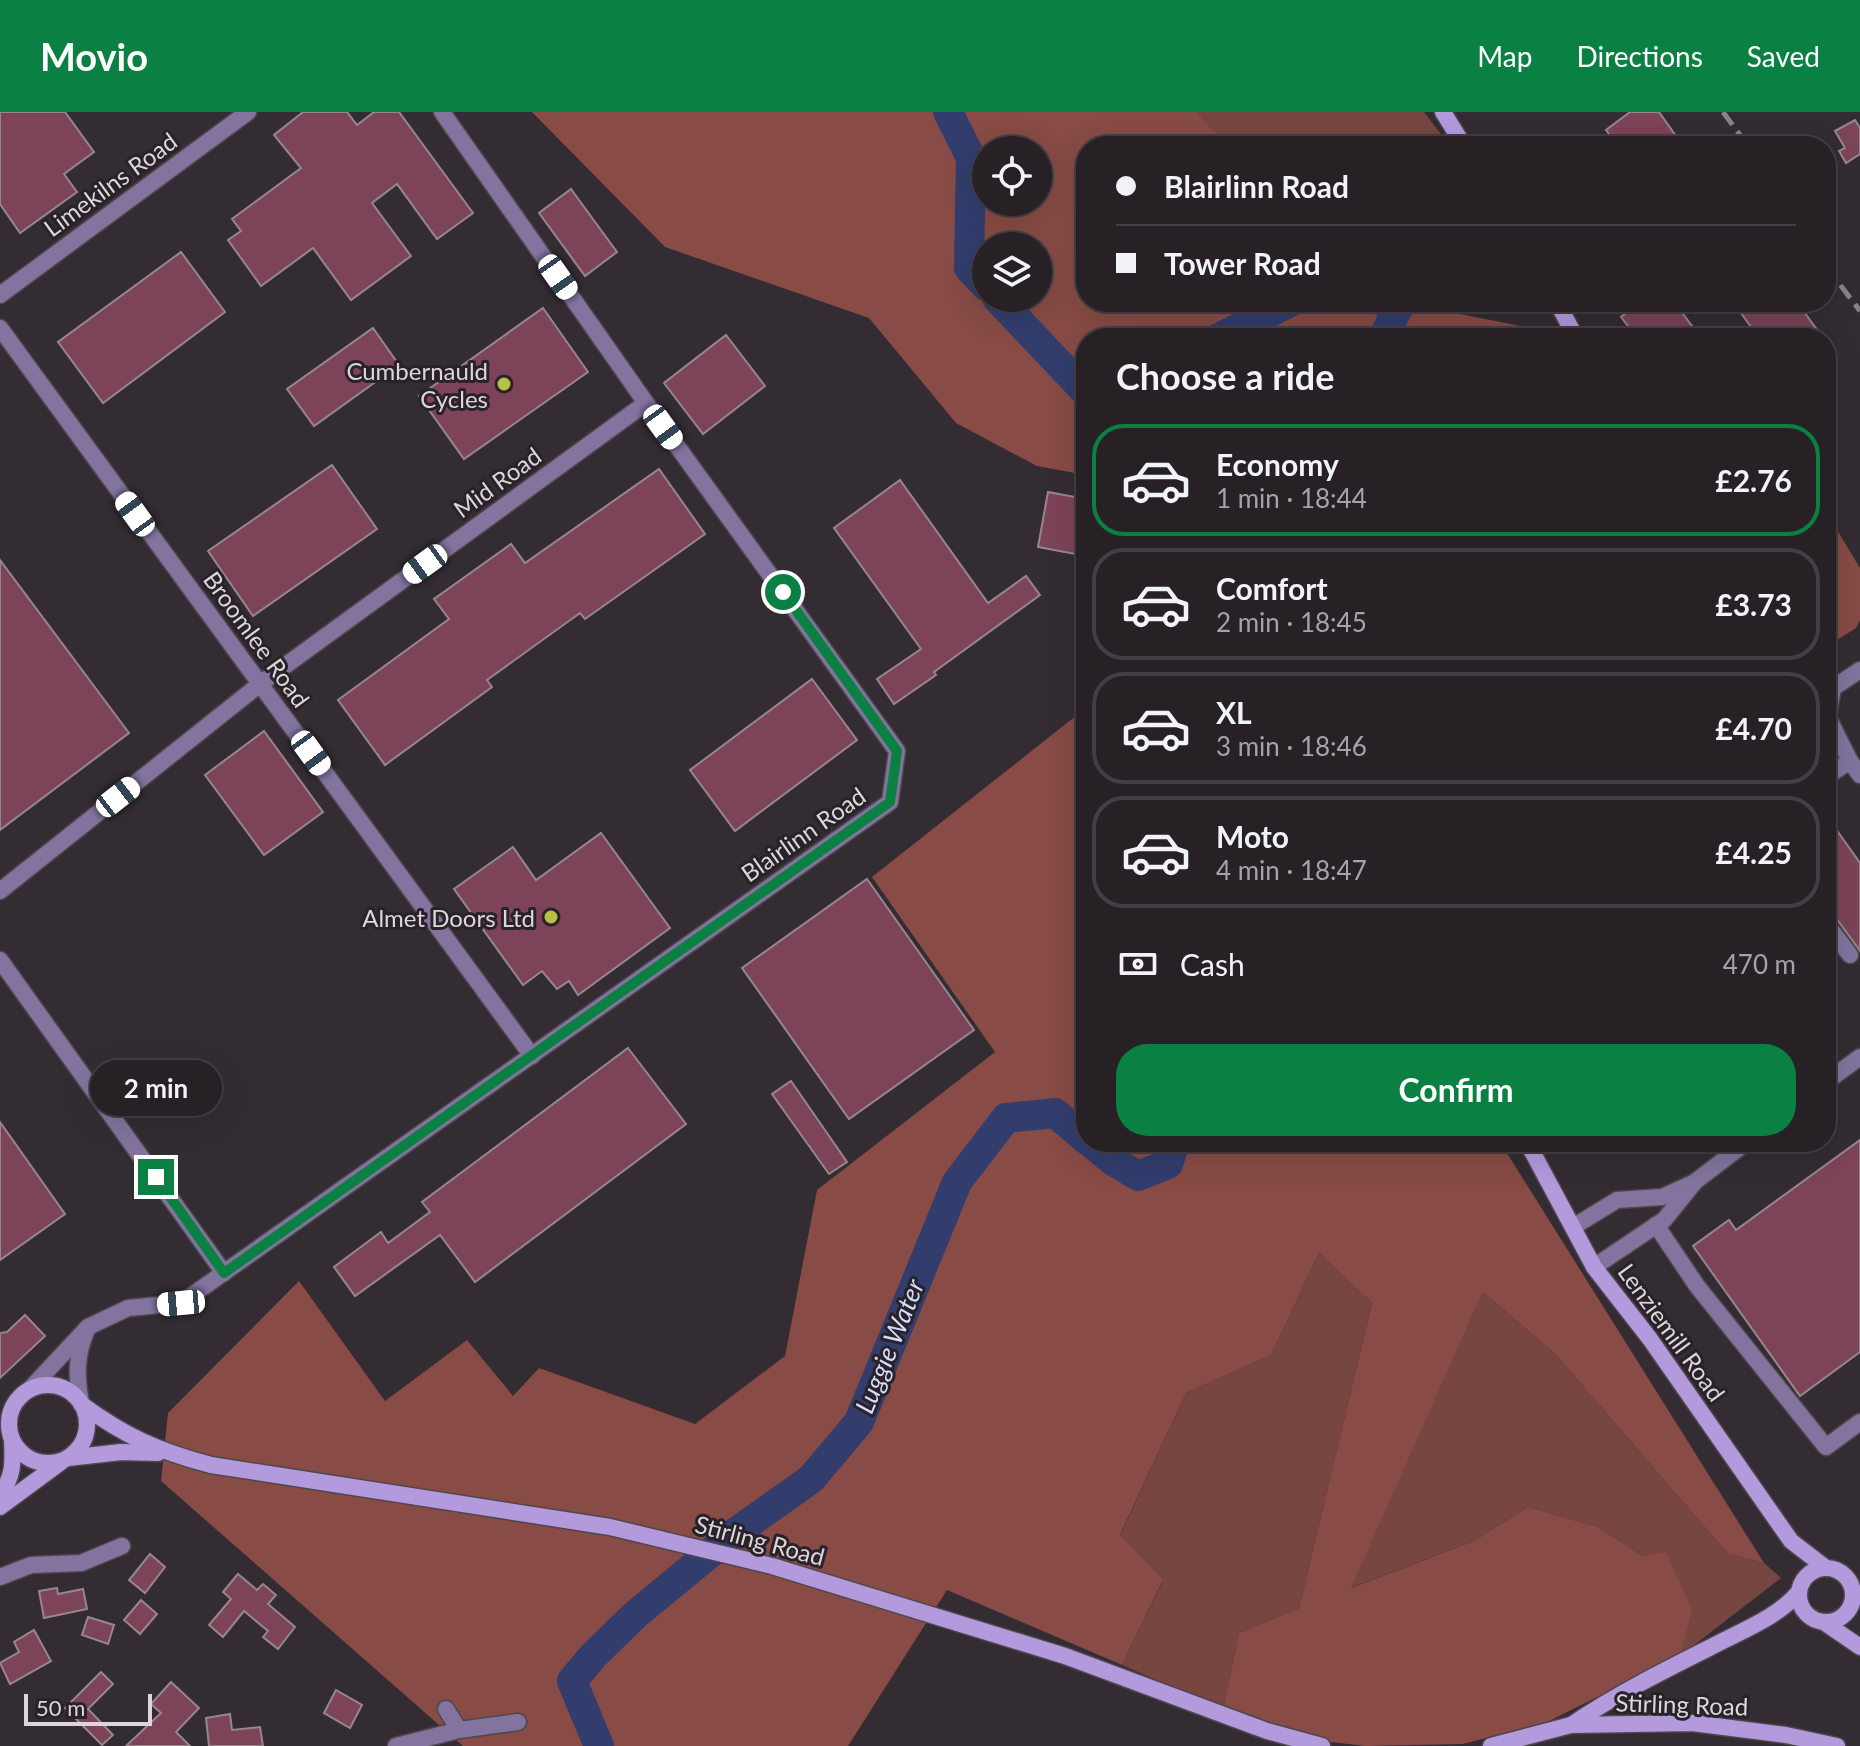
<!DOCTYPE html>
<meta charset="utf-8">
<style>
body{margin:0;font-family:Lato,sans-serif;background:#332e32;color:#f1f3f6;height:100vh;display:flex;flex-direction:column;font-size:30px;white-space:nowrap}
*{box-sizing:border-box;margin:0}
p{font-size:26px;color:#a4a3a7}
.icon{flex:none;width:44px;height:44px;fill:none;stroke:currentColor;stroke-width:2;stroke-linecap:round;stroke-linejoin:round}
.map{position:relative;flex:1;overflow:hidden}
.drawer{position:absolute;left:1076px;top:216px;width:760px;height:824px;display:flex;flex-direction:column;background:#272126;border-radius:32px;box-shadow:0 8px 32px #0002,0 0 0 2px #433e43}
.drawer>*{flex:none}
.hud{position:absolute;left:1076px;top:24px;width:760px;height:176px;border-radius:32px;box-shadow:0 8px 32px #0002,0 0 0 2px #433e43;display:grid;align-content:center;height:176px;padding:0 40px;background:#272126}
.controls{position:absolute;left:972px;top:24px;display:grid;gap:16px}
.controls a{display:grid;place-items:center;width:80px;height:80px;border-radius:50%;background:#272126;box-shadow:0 8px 32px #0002,0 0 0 2px #433e43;font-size:40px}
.scale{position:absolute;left:24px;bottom:20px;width:128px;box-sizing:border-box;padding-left:8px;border:4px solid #dcd6db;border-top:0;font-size:22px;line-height:28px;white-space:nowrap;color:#dcd6db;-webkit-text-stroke:6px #2a2229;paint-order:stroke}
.end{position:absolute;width:36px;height:36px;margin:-18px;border:10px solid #0b8043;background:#fff;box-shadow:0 0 0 4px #fff}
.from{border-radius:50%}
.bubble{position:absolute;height:56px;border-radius:28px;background:#272126;box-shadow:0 8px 32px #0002,0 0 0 2px #433e43;font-size:26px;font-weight:700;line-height:56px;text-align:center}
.car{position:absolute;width:24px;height:48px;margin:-24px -12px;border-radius:10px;box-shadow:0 0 6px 2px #0007;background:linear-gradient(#fff 24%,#345 0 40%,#fff 0 76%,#345 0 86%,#fff 0)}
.hud b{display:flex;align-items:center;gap:28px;height:76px;font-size:30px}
.hud b+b{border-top:2px solid #433e43}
.hud i{width:20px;height:20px;background:#f1f3f6}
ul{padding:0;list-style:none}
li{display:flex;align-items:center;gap:24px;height:112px;margin:0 16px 12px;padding:0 24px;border:4px solid #433e43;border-radius:32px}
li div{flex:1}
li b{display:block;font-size:30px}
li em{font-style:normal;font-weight:700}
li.active{border-color:#0b8043}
li>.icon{width:72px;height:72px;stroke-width:1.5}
h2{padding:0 40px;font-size:36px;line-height:96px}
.pay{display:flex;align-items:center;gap:20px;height:88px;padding:0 40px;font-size:30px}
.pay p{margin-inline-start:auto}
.primary-button{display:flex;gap:16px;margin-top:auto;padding:16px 40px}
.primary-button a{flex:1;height:92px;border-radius:32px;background:#0b8043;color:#fff;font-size:32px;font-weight:700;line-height:92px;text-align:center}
header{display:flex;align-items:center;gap:48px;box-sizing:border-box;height:112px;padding:0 40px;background:#0b8043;color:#fff}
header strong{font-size:38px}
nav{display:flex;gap:44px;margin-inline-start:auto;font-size:28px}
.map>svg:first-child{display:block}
</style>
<header>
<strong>Movio</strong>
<nav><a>Map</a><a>Directions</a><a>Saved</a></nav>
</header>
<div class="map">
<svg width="1860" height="1634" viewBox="0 0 1860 1634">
<rect width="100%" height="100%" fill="#342c33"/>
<g fill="#774641">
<polygon points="1190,0 1424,0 1450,34 1180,34"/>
<polygon points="1319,1141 1372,1191 1299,1496 1239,1521 1223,1597 1122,1553 1163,1469 1120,1424 1186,1281 1271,1243"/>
<polygon points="1483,1180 1556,1243 1728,1442 1764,1451 1781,1466 1680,1544 1643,1444 1598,1415 1528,1395 1474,1429 1350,1476"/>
</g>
<g fill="#884b45" fill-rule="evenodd">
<path d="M 532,0 L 1196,0 L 1227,34 L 1086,34 L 1086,190 L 1399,190 L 1531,216 L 1533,226 L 1086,226 L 1086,363 L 1037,354 L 956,311 L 869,206 L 665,135 ZM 986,38 L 1038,38 L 1038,90 L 986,90 ZM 986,134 L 1038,134 L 1038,186 L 986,186 Z"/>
<polygon points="1826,400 1860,456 1860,508 1856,516 1826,535"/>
<polygon points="1086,596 1086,1030 1500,1030 1764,1451 1728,1442 1556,1243 1483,1180 1351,1476 1474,1429 1528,1395 1598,1415 1643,1444 1666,1440 1692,1498 1680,1544 1549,1609 1463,1632 1365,1634 1314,1628 1223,1597 1239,1521 1299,1496 1372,1191 1319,1141 1271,1243 1186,1281 1120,1423 1163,1468 1122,1553 947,1478 848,1634 463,1634 161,1369 168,1301 299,1169 385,1289 467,1228 513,1284 539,1256 695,1312 785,1244 817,1078 995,940 872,765"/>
</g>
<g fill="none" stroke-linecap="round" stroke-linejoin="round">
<g stroke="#323d6e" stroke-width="30">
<polyline points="948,0 971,46 969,156 986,174"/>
<polyline points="997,186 1086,280"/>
<polyline points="1219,226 1290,190"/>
<polyline points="1383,226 1399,194 1385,190"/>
<polyline points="1090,1030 1113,1049 1138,1064 1168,1052 1175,1030"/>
<polyline points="599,1634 572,1569 593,1544 635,1503 732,1423 811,1367 859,1310 957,1070 1006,1006 1055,1001 1086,1027"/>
</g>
</g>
<g fill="#7d4358" stroke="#96878c" stroke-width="2">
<polygon points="0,0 65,0 94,40 64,62 77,80 20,121 0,92"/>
<polygon points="303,0 347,0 357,13 374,0 399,0 473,101 437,127 397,72 372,91 411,144 351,188 313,136 261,174 228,128 241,119 232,107 301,56 274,23"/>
<polygon points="1630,0 1659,0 1683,34 1618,34 1606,18"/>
<polygon points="1855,8 1860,16 1860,42 1846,51 1839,39 1845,36 1835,19"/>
<polygon points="571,77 617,140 585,164 539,101"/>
<polygon points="181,140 225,200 103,291 58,230"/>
<polygon points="1640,190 1674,190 1701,226 1637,226 1621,205"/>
<polygon points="1733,190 1797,190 1823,226 1759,226"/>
<polygon points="543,196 588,260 464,347 419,284"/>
<polygon points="373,216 399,253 314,314 287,277"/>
<polygon points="726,223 765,274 703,322 664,271"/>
<polygon points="332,353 377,417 253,504 208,439"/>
<polygon points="659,357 705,422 585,507 580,501 487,568 492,575 385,653 338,588 449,507 434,487 511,432 525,451"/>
<polygon points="900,368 988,491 1026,464 1040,483 934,560 936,563 894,592 877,567 921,537 834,416"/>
<polygon points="1048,380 1086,387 1086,444 1038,435"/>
<polygon points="0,448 129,621 0,718"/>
<polygon points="812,567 857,628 735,719 690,658"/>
<polygon points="264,619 323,700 264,743 205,663"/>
<polygon points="1826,703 1860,751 1860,839 1826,792"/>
<polygon points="601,721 670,816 578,883 569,869 557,877 542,859 523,873 454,777 513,735 536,768"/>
<polygon points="867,767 974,918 849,1007 742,856"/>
<polygon points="628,936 686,1012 475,1170 440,1123 355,1184 334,1155 381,1120 388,1131 430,1100 422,1090"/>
<polygon points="791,969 847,1050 829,1062 772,982"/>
<polygon points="0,1010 65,1102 0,1148"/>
<polygon points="1860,1028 1860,1240 1800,1284 1693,1134 1729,1108 1736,1118"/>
<polygon points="25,1203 45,1224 0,1266 0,1221 7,1220"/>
<polygon points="150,1442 165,1455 145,1481 129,1468"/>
<polygon points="238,1462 257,1478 263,1472 276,1483 268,1492 295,1515 278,1537 263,1525 268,1519 244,1499 223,1525 209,1513 231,1487 223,1480"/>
<polygon points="57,1476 58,1482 83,1477 87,1497 44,1506 39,1479"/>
<polygon points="141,1488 157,1502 140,1522 124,1508"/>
<polygon points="88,1505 114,1513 108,1532 82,1523"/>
<polygon points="34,1518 51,1549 10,1572 0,1551 19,1540 14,1530"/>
<polygon points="101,1560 113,1572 88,1597 113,1623 102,1633 65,1596"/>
<polygon points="171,1570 199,1596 176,1620 190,1634 126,1634 161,1601 151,1592"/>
<polygon points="336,1578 362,1593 350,1616 324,1601"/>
<polygon points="230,1602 232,1618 260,1615 263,1634 209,1634 206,1606"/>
</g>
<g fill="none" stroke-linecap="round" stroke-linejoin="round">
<defs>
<g id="street">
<polyline points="0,183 248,0"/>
<polyline points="0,216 532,944"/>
<polyline points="1850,649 1860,663"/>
<polyline points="1826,665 1850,649 1828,605 1833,576 1860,558"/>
<polyline points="0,779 260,572 646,291"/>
<polyline points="1826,811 1850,843"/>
<polyline points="0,848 224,1161"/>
<polyline points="1826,970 1860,945"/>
<polyline points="1692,1072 1747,1030"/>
<polyline points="1656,1113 1697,1174 1826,1335 1860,1310"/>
<polyline points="1573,1115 1617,1088 1662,1085 1693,1071"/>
<polyline points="1594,1155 1664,1108 1694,1071"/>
<polyline points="30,1277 88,1215 128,1196 181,1191 890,690 897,639 646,291 442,0"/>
<path d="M 81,1290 C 76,1265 76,1244 86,1220"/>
<polyline points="0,1465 31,1453 81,1451 122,1434"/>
<polyline points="446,1597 459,1618"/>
<polyline points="396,1634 459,1618 518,1610"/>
</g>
<g id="secondary">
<polyline points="1443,0 1464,34"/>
<polyline points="1557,190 1576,226"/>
<polyline points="1527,1030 1594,1155 1650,1227 1791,1429 1826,1456"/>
<circle cx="48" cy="1312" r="39"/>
<path d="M 81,1292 C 126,1325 158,1339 211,1353 L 610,1415 L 772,1454 L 1065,1544 L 1267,1619 L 1322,1634"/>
<polyline points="68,1346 121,1340 158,1341"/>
<path d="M 0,1382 C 14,1365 13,1350 12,1328"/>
<polyline points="0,1395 61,1350"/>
<circle cx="1826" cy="1483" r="27"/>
<polyline points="1825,1511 1860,1535"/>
<path d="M 1571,1613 C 1615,1583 1663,1559 1711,1535 C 1741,1519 1777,1506 1799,1480"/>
<polyline points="1491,1634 1571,1613 1692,1611 1786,1623 1837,1634"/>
</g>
</defs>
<use href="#street" stroke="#4f474e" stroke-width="19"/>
<use href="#secondary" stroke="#4f474e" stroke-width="19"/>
<use href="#street" stroke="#82749e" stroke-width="16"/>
<use href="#secondary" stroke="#b29add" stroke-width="16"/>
<g stroke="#8a8389" stroke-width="5" stroke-dasharray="16 8" stroke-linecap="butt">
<polyline points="1723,0 1748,34"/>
<polyline points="1826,154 1860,199"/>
</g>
</g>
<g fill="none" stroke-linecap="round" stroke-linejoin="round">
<polyline stroke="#0b8043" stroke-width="10" points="156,1065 224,1161 890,690 897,639 783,480"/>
</g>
<g fill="#b9c046" stroke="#2a2229" stroke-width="3">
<circle cx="504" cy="272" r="8"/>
<circle cx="551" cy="805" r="8"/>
</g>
<g text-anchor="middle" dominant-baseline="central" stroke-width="6" stroke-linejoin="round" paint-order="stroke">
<g font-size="24" fill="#dcd6db" stroke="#2a2229">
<text transform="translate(110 72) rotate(-36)">Limekilns Road</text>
<text transform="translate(497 370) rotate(-36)">Mid Road</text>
<text transform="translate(257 527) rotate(54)">Broomlee Road</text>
<text transform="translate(803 722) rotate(-35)">Blairlinn Road</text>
<text transform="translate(1672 1220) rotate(54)">Lenziemill Road</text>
<text transform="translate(760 1428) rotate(15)">Stirling Road</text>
<text transform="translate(1682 1592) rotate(2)">Stirling Road</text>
</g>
<g font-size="24" fill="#dcd6db" stroke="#2a2229" text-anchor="end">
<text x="488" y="258">Cumbernauld<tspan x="488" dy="28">Cycles</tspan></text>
<text x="535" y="805">Almet Doors Ltd</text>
</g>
<g font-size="26" font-style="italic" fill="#d2dcfc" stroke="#2a2229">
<text transform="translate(889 1234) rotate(-68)">Luggie Water</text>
</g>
</g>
</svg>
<div class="controls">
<a><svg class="icon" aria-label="locate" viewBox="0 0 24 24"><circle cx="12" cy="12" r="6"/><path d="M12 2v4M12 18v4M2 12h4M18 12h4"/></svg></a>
<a><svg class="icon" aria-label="layers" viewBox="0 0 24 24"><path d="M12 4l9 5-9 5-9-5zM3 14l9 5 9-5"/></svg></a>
</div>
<div class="scale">50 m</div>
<i class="end from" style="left:783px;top:480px"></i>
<i class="end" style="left:156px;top:1065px"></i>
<div class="bubble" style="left:90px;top:948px;width:132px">2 min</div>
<i class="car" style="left:558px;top:165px;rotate:145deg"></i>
<i class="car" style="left:663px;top:315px;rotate:144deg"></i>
<i class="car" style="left:135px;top:402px;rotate:324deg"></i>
<i class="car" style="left:425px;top:452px;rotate:234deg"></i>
<i class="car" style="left:311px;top:641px;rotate:144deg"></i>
<i class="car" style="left:118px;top:685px;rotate:52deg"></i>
<i class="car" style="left:181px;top:1191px;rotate:265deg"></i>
<div class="hud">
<b><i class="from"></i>Blairlinn Road</b>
<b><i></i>Tower Road</b>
</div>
<section class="drawer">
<h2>Choose a ride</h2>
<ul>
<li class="active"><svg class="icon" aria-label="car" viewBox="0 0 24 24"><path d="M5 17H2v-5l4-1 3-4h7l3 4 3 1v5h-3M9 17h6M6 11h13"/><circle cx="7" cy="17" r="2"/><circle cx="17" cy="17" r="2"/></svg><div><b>Economy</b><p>1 min · 18:44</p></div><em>£2.76</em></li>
<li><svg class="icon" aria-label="car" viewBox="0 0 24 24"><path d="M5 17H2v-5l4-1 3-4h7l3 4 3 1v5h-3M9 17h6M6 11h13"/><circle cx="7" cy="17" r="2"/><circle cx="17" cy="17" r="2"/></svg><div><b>Comfort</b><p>2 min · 18:45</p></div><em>£3.73</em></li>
<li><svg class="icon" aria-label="car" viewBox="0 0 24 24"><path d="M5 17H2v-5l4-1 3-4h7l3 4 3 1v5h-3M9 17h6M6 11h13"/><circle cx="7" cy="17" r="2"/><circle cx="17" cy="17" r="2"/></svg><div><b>XL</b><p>3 min · 18:46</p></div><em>£4.70</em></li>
<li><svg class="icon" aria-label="car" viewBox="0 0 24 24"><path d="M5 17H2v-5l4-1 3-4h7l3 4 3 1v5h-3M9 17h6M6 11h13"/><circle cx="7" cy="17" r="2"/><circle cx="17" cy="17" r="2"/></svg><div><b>Moto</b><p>4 min · 18:47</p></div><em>£4.25</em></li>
</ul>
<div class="pay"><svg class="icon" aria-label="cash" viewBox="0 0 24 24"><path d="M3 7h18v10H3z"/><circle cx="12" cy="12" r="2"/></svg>Cash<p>470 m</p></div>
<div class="primary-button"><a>Confirm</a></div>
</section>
</div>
